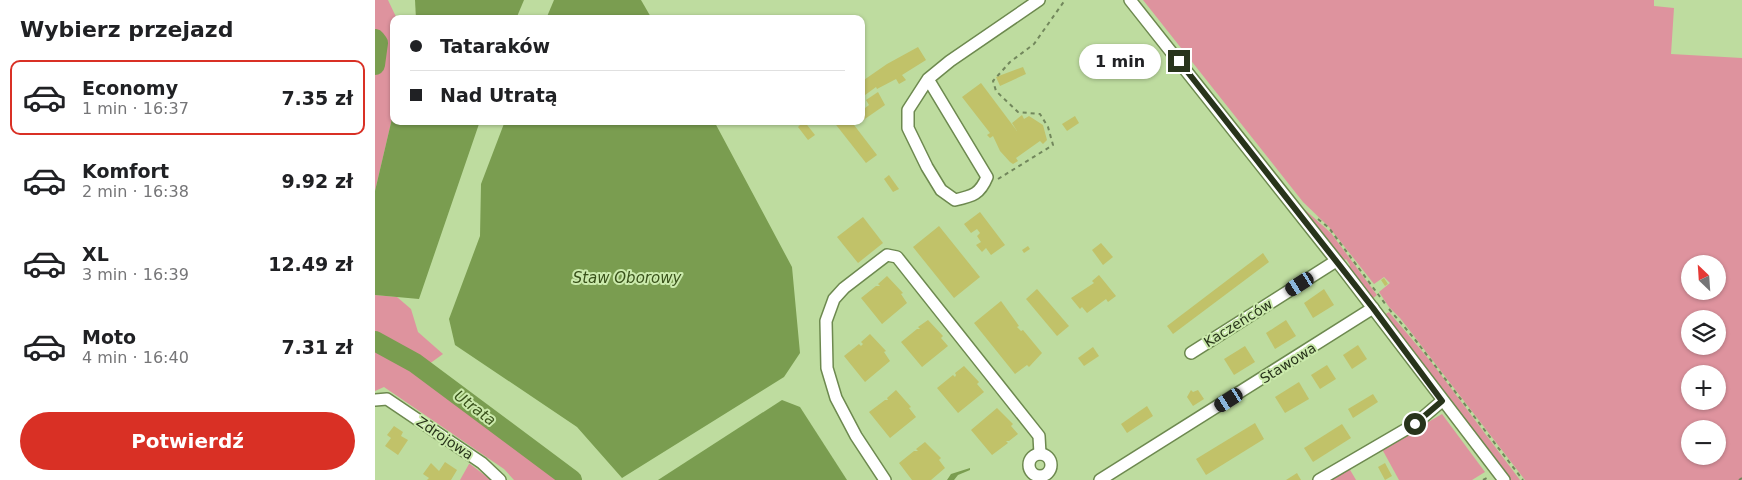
<!DOCTYPE html>
<html lang="pl">
<meta charset="utf-8">
<style>
body{margin:0;font-family:"DejaVu Sans",sans-serif;background:#f2f2f2;color:#202124;height:100vh;display:flex;flex-direction:column;font-size:19px;white-space:nowrap}
*{box-sizing:border-box;margin:0}
p{font-size:16px;color:#757577}
.icon{flex:none;width:28px;height:28px;fill:none;stroke:currentColor;stroke-width:2;stroke-linecap:round;stroke-linejoin:round}
.map{position:relative;flex:1;overflow:hidden}
.drawer{display:flex;flex-direction:column;background:#fff;width:375px}
.drawer>*{flex:none}
.banner{position:absolute;left:15px;top:15px;width:475px;height:110px;border-radius:10px;box-shadow:0 1px 4px #0004;display:grid;align-content:center;height:110px;padding:0 20px;background:#fff}
.needle{width:32px;rotate:335deg}
.tools{position:absolute;left:1306px;top:255px;display:grid;gap:10px}
.tools a{display:grid;place-items:center;width:45px;height:45px;border-radius:50%;background:#fff;box-shadow:0 1px 4px #0004;font-size:25px}
.end{position:absolute;width:22px;height:22px;margin:-11px;border:6px solid #28341b;background:#fff;box-shadow:0 0 0 2px #fff}
.from{border-radius:50%}
.bubble{position:absolute;height:35px;border-radius:18px;background:#fff;box-shadow:0 1px 4px #0004;font-size:16px;font-weight:700;line-height:35px;text-align:center}
.car{position:absolute;width:15px;height:30px;margin:-15px -8px;border-radius:6px;box-shadow:0 0 4px 1px #0007;background:linear-gradient(#222 24%,#8ab4d8 0 40%,#222 0 76%,#8ab4d8 0 86%,#222 0)}
.banner b{display:flex;align-items:center;gap:18px;height:48px;font-size:19px}
.banner b+b{border-top:1px solid #e0e0e0}
.banner i{width:12px;height:12px;background:#202124}
ul{padding:0;list-style:none}
li{display:flex;align-items:center;gap:15px;height:75px;margin:0 10px 8px;padding:0 10px;border:2px solid transparent;border-radius:10px}
li div{flex:1}
li b{display:block;font-size:19px}
li em{font-style:normal;font-weight:700}
li.current{border-color:#d93025}
li>.icon{width:45px;height:45px;stroke-width:1.5}
h2{padding:0 20px;font-size:22px;line-height:60px}
.button{display:flex;gap:10px;margin-top:auto;padding:10px 20px}
.button a{flex:1;height:58px;border-radius:30px;background:#d93025;color:#fff;font-size:20px;font-weight:700;line-height:58px;text-align:center}
main{display:flex;flex:1;min-height:0}
.map>svg:first-child{display:block}
</style>
<main>
<section class="drawer">
<h2>Wybierz przejazd</h2>
<ul>
<li class="current"><svg class="icon" aria-label="car" viewBox="0 0 24 24"><path d="M5 17H2v-5l4-1 3-4h7l3 4 3 1v5h-3M9 17h6M6 11h13"/><circle cx="7" cy="17" r="2"/><circle cx="17" cy="17" r="2"/></svg><div><b>Economy</b><p>1 min · 16:37</p></div><em>7.35 zł</em></li>
<li><svg class="icon" aria-label="car" viewBox="0 0 24 24"><path d="M5 17H2v-5l4-1 3-4h7l3 4 3 1v5h-3M9 17h6M6 11h13"/><circle cx="7" cy="17" r="2"/><circle cx="17" cy="17" r="2"/></svg><div><b>Komfort</b><p>2 min · 16:38</p></div><em>9.92 zł</em></li>
<li><svg class="icon" aria-label="car" viewBox="0 0 24 24"><path d="M5 17H2v-5l4-1 3-4h7l3 4 3 1v5h-3M9 17h6M6 11h13"/><circle cx="7" cy="17" r="2"/><circle cx="17" cy="17" r="2"/></svg><div><b>XL</b><p>3 min · 16:39</p></div><em>12.49 zł</em></li>
<li><svg class="icon" aria-label="car" viewBox="0 0 24 24"><path d="M5 17H2v-5l4-1 3-4h7l3 4 3 1v5h-3M9 17h6M6 11h13"/><circle cx="7" cy="17" r="2"/><circle cx="17" cy="17" r="2"/></svg><div><b>Moto</b><p>4 min · 16:40</p></div><em>7.31 zł</em></li>
</ul>
<div class="button"><a>Potwierdź</a></div>
</section>
<div class="map">
<svg width="1367" height="480" viewBox="0 0 1367 480">
<rect width="100%" height="100%" fill="#bedc9f"/>
<g fill="#de939e" fill-rule="evenodd">
<polygon points="0,0 13,0 22,19 19,19 19,110 0,191"/>
<path d="M 768,0 L 1279,0 L 1279,6 L 1299,8 L 1296,54 L 1367,58 L 1367,480 L 1150,480 L 1025,318 L 1014,307 L 1004,292 L 1015,283 L 1009,277 L 999,284 L 954,227 L 928,202 ZM 1315,264 L 1342,264 L 1342,291 L 1315,291 ZM 1315,319 L 1342,319 L 1342,346 L 1315,346 ZM 1315,374 L 1342,374 L 1342,401 L 1315,401 ZM 1315,429 L 1342,429 L 1342,456 L 1315,456 Z"/>
<polygon points="766,4 928,208 956,233 1002,295 997,299 974,267 975,265 971,259 968,261 766,7"/>
<polygon points="0,295 22,297 36,309 43,332 68,354 43,372 68,392 84,399 101,415 127,431 186,480 139,480 129,469 9,387 0,391"/>
<polygon points="1014,312 1057,363 1145,480 1136,480 1009,315"/>
<polygon points="1067,414 1110,472 1097,480 1024,480 1007,449"/>
<polygon points="94,464 95,464 116,480 85,480"/>
<polygon points="974,468 981,480 953,480"/>
</g>
<g fill="#7a9d50">
<polygon points="40,0 149,0 141,19 41,19"/>
<polygon points="179,0 266,0 277,19 171,19"/>
<polygon points="19,110 19,121 105,121 44,299 0,295 0,191"/>
<polygon points="130,121 339,121 417,267 425,353 409,377 247,478 202,427 80,345 74,319 105,236 106,184"/>
<polygon points="407,400 425,407 472,480 283,480"/>
<polygon points="595,468 595,470 583,475 579,480 572,480 576,474"/>
</g>
<g fill="none" stroke-linecap="round" stroke-linejoin="round">
<g stroke="#7a9d50" stroke-width="20">
<polyline points="0,39 3,43 0,65"/>
<polyline points="0,341 40,363 197,480"/>
</g>
</g>
<g fill="#c1c269">
<polygon points="543,47 551,60 527,75 531,80 524,84 521,79 502,89 501,87 486,98 486,82 512,64"/>
<polygon points="648,67 651,74 625,86 621,77"/>
<polygon points="606,83 642,131 637,123 647,115 649,119 654,116 668,125 672,140 668,144 665,141 641,158 643,161 638,164 635,162 625,151 618,136 615,138 612,135 615,133 587,97"/>
<polygon points="503,92 510,105 487,121 486,111 494,105 491,100"/>
<polygon points="700,116 704,123 692,131 687,124"/>
<polygon points="429,121 440,135 433,140 423,127"/>
<polygon points="458,121 476,121 502,155 491,163"/>
<polygon points="514,175 524,189 518,192 509,179"/>
<polygon points="605,212 630,245 616,255 611,248 607,252 601,245 606,242 602,236 605,233 602,229 596,233 589,224"/>
<polygon points="488,217 508,243 483,263 462,237"/>
<polygon points="564,226 605,277 579,298 538,247"/>
<polygon points="726,243 738,257 728,265 717,250"/>
<polygon points="653,246 655,249 649,253 647,250"/>
<polygon points="888,253 894,262 798,334 792,326"/>
<polygon points="724,275 741,296 733,302 731,299 712,313 707,307 705,309 696,298 719,283 717,281"/>
<polygon points="512,276 528,293 526,294 532,303 507,324 486,298 501,286 505,286 503,284"/>
<polygon points="1009,278 1013,284 1010,286 1006,280"/>
<polygon points="662,289 694,326 682,336 651,299"/>
<polygon points="949,289 959,305 938,318 929,303"/>
<polygon points="626,301 644,326 642,327 646,331 648,330 667,353 654,367 652,365 640,374 599,323"/>
<polygon points="553,320 568,336 566,338 573,346 547,367 526,342 542,329 545,329 543,327"/>
<polygon points="911,320 921,336 900,349 891,333"/>
<polygon points="495,334 511,351 509,352 515,361 490,382 469,356 484,344 486,346 488,344 486,342"/>
<polygon points="983,345 992,359 977,369 968,355"/>
<polygon points="870,346 880,362 859,375 849,359"/>
<polygon points="718,347 724,356 709,366 703,358"/>
<polygon points="952,365 961,379 945,389 936,375"/>
<polygon points="589,366 604,382 602,384 609,392 583,413 562,388 578,375 580,377 581,375 580,373"/>
<polygon points="924,382 934,399 910,413 900,397"/>
<polygon points="521,390 536,407 534,408 541,417 515,438 494,412 510,400 513,400 512,398"/>
<polygon points="816,390 818,392 823,390 829,399 818,406 812,397"/>
<polygon points="998,394 1003,402 978,418 973,409"/>
<polygon points="772,406 778,416 752,433 746,424"/>
<polygon points="622,408 638,424 636,426 643,434 634,441 631,441 633,443 617,455 596,430"/>
<polygon points="880,423 889,439 831,475 821,459"/>
<polygon points="967,424 976,438 938,462 929,448"/>
<polygon points="19,426 28,432 26,436 33,440 23,455 10,446 16,438 12,435"/>
<polygon points="550,442 566,458 564,460 570,468 556,480 537,480 524,463 539,451 543,451 541,449"/>
<polygon points="70,462 82,470 76,480 52,480 54,478 48,474 56,463 64,471"/>
<polygon points="1010,463 1017,476 1010,480 1003,467"/>
<polygon points="922,473 926,480 911,480"/>
</g>
<g fill="none" stroke-linecap="round" stroke-linejoin="round">
<defs>
<g id="minor">
<polyline points="755,0 968,269 1129,480"/>
<path d="M 553,79 L 612,177 C 605,194 598,196 580,200 L 566,190 L 552,167 L 533,128 L 533,110 L 553,79 L 575,61 L 664,0"/>
<polyline points="816,353 961,261"/>
<polyline points="0,400 12,399 107,463 125,480"/>
<circle cx="665" cy="465" r="11"/>
<polyline points="510,480 481,436 461,398 452,368 451,321 459,299 469,288 512,255 522,257 664,436 665,454"/>
<polyline points="725,480 998,308"/>
<polyline points="944,480 1040,424 1067,401"/>
</g>
</defs>
<use href="#minor" stroke="#6d894f" stroke-width="14"/>
<g stroke="#72875c" stroke-width="2" stroke-dasharray="4 4" stroke-linecap="butt">
<polyline points="623,179 678,145 673,127 665,114 643,112 621,91 618,81 635,62 659,44 690,0"/>
<polyline points="943,219 954,228 1011,305"/>
<polyline points="1014,309 1038,337 1148,480"/>
<polyline points="1108,480 1114,477"/>
<polyline points="1364,480 1367,478"/>
</g>
<use href="#minor" stroke="#fff" stroke-width="11"/>
</g>
<g fill="none" stroke-linecap="round" stroke-linejoin="round">
<polyline stroke="#28341b" stroke-width="6" points="804,61 998,308 1067,401 1040,424"/>
</g>
<g text-anchor="middle" dominant-baseline="central" stroke-width="4" stroke-linejoin="round" paint-order="stroke">
<g font-size="14" fill="#28341b" stroke="#cbeaac">
<text transform="translate(863 323) rotate(-32)">Kaczeńców</text>
<text transform="translate(913 363) rotate(-32)">Stawowa</text>
<text transform="translate(70 438) rotate(34)">Zdrojowa</text>
</g>
<g font-size="15" font-style="italic" fill="#39511a" stroke="#cbeaac">
<text x="252" y="278">Staw Oborowy</text>
<text transform="translate(100 408) rotate(37)">Utrata</text>
</g>
</g>
</svg>
<div class="tools">
<a><svg class="needle" viewBox="-14 -14 28 28"><path d="M0-13l5 13h-10z" fill="#e53935"/><path d="M0 13l5-13h-10z" fill="#757577"/></svg></a>
<a><svg class="icon" aria-label="layers" viewBox="0 0 24 24"><path d="M12 4l9 5-9 5-9-5zM3 14l9 5 9-5"/></svg></a>
<a>+</a>
<a>−</a>
</div>
<i class="end from" style="left:1040px;top:424px"></i>
<i class="end" style="left:804px;top:61px"></i>
<div class="bubble" style="left:704px;top:44px;width:82px">1 min</div>
<i class="car" style="left:925px;top:284px;rotate:238deg"></i>
<i class="car" style="left:854px;top:400px;rotate:238deg"></i>
<div class="banner">
<b><i class="from"></i>Tataraków</b>
<b><i></i>Nad Utratą</b>
</div>
</div>
</main>
